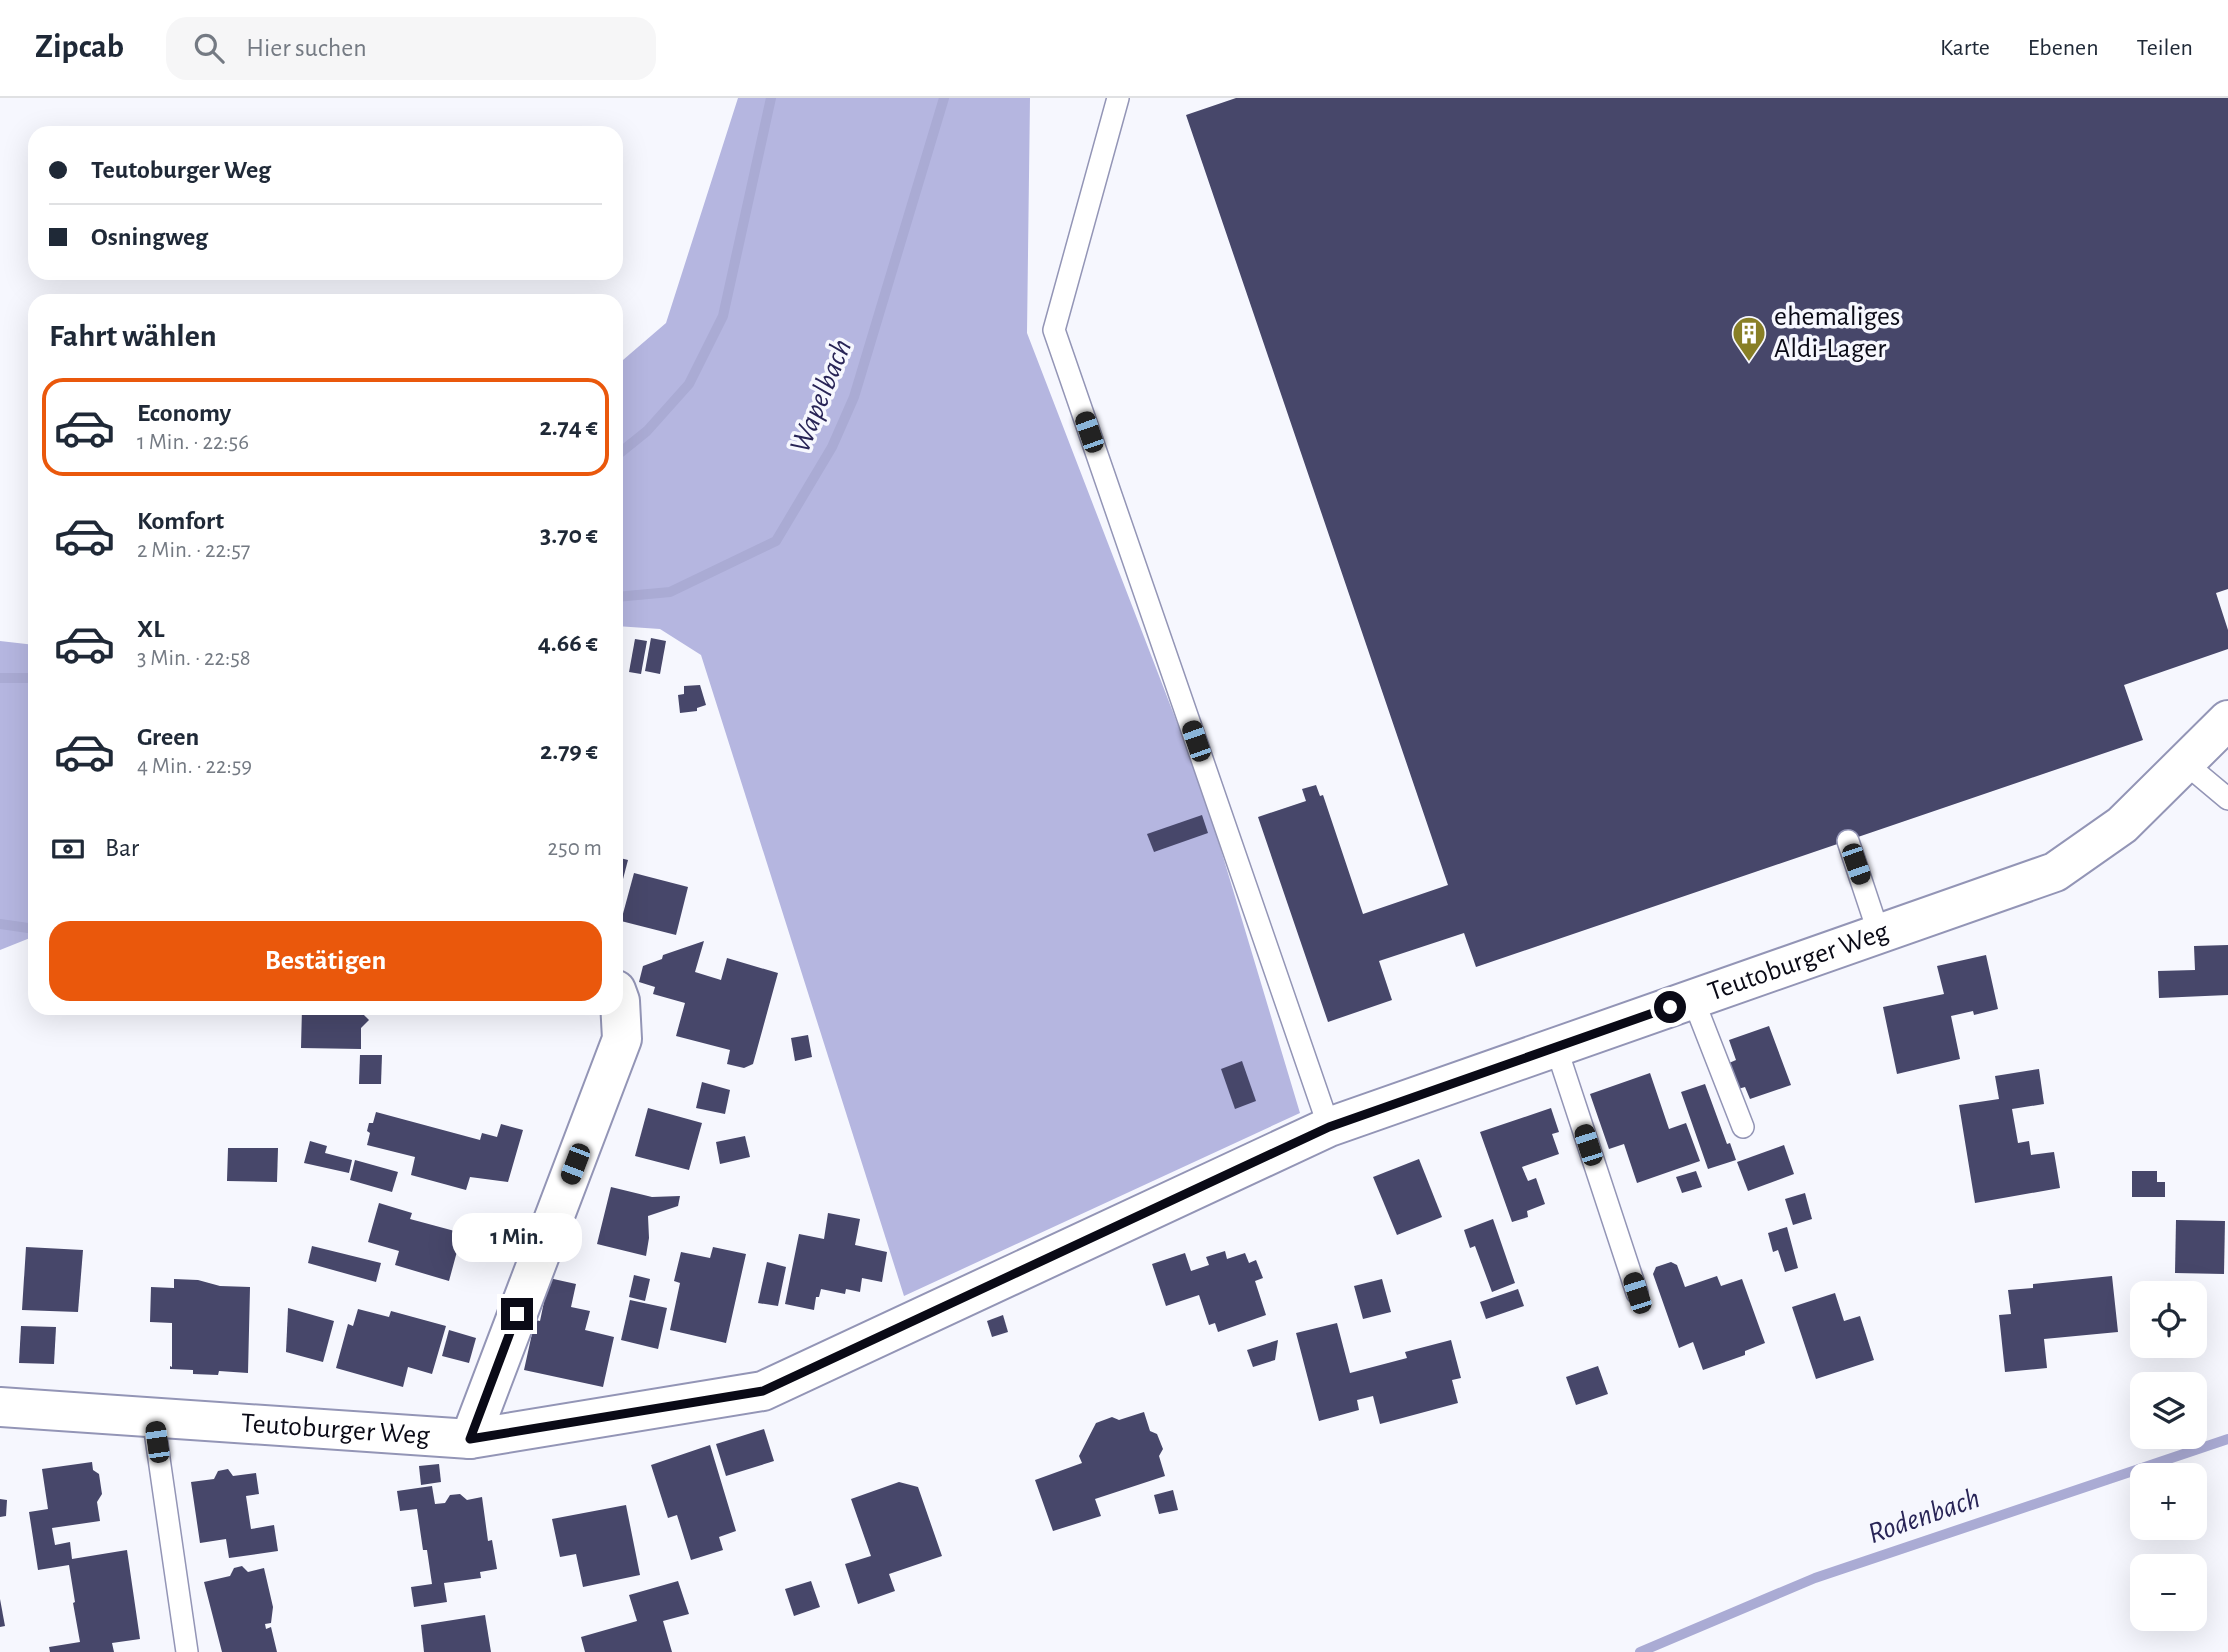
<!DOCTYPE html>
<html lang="de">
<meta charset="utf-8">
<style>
body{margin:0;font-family:"Alegreya Sans",sans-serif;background:#f6f6f7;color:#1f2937;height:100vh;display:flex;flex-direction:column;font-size:26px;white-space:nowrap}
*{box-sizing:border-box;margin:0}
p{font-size:23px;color:#747a83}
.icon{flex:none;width:38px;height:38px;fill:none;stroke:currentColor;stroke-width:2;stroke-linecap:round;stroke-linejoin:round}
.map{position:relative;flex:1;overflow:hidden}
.panel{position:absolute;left:28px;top:196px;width:595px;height:721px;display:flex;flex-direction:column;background:#fff;border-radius:21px;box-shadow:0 7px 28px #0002}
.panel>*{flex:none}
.top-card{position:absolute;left:28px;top:28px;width:595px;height:154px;border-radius:21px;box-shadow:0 7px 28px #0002;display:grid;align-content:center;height:154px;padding:0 21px;background:#fff}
.buttons{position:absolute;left:2130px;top:1183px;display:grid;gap:14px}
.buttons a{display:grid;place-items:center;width:77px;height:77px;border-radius:14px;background:#fff;box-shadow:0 7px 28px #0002;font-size:35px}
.end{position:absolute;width:32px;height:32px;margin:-16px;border:9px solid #0a0a16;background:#fff;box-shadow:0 0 0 4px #fff}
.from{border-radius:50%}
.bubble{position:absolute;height:49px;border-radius:21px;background:#fff;box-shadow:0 7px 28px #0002;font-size:23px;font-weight:600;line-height:49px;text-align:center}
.car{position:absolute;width:21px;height:42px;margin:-21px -10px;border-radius:9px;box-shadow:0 0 5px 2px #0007;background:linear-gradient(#222 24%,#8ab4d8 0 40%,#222 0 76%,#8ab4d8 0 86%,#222 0)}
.top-card b{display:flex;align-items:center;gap:24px;height:66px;font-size:26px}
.top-card b+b{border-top:2px solid #e0e1e3}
.top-card i{width:18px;height:18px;background:#1f2937}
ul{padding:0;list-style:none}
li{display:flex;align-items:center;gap:21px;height:98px;margin:0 14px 10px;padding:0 7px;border:4px solid transparent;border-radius:21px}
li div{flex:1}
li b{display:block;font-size:26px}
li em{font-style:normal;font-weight:600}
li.current{border-color:#ea580c}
li>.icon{width:63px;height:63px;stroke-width:1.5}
h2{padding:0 21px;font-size:32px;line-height:84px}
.pay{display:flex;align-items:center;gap:18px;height:77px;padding:0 21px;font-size:26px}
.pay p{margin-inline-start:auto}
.cta{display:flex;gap:14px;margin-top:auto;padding:14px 21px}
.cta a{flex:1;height:80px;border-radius:21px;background:#ea580c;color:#fff;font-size:28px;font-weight:600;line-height:80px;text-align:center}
header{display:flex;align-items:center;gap:42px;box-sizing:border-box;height:98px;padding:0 35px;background:#fff;border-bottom:2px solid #e0e1e3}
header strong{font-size:33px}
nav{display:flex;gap:38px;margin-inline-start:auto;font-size:24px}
.search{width:490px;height:63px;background:#f6f6f7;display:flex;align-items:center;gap:18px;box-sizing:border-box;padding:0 24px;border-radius:21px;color:#747a83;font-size:26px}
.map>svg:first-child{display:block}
</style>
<header>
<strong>Zipcab</strong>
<div class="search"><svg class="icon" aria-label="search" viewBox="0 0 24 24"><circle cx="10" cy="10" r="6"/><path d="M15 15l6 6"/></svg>Hier suchen</div>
<nav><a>Karte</a><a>Ebenen</a><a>Teilen</a></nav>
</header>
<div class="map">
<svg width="2228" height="1554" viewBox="0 0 2228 1554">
<rect width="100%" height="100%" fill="#f6f7fe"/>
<g fill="#b5b6e0">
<polygon points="738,0 1030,0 1027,235 1203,692 1300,1015 904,1198 701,557 660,531 616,528 616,268 666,225"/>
<polygon points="0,543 35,547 35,838 0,852"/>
</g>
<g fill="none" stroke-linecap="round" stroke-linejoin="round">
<g stroke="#aaabd4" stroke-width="10">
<polyline points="616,358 647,333 689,286 723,218 771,0"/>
<polyline points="616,499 670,494 776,443 832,349 854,299 944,0"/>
<polyline points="0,580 35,580"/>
<polyline points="0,826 35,831"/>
<polyline points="1640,1554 1815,1480 2228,1341"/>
</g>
</g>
<g fill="#47476a">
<polygon points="1236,0 2228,0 2228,491 2216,495 2228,532 2228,551 2124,587 2143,642 1476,869 1464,835 1379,863 1392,902 1328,924 1258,719 1306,703 1302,691 1316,687 1320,698 1323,697 1363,816 1448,787 1186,17"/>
<polygon points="651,540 666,543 660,576 645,573"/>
<polygon points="635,541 647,543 641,576 629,574"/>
<polygon points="700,587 706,607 697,610 697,613 680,615 678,597 684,596 684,588"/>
<polygon points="1202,717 1208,735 1154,754 1147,736"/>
<polygon points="616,759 628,762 617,804 616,804"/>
<polygon points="634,775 688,789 676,837 621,823"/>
<polygon points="704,843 695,874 721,882 727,860 778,875 753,966 744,970 727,966 730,952 676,938 685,905 653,896 655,889 639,884 643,868 662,861 663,857"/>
<polygon points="2228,847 2228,897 2159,900 2158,873 2195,872 2194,848"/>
<polygon points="1986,857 1998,911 1974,917 1973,913 1951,918 1960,961 1897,976 1883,909 1944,896 1937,868"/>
<polygon points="302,910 361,910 361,914 369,922 361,930 361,951 301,950"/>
<polygon points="1769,928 1791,987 1750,1001 1745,989 1738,991 1729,965 1736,962 1729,942"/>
<polygon points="808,937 812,959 795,963 791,940"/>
<polygon points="360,957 382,957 381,986 359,986"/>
<polygon points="1242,963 1256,1003 1235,1011 1221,971"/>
<polygon points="2039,971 2044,1006 2012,1011 2018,1045 2029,1043 2031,1057 2054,1054 2060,1090 1975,1105 1959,1007 1999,1001 1995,978"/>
<polygon points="1650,975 1669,1031 1686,1025 1700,1063 1637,1085 1624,1046 1609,1051 1590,996"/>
<polygon points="702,984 730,992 725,1016 696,1010"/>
<polygon points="1705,986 1727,1046 1730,1045 1736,1062 1708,1071 1681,994"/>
<polygon points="648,1010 702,1025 689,1072 635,1058"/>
<polygon points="1551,1010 1559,1034 1552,1036 1559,1056 1522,1069 1528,1083 1536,1080 1545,1106 1527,1113 1528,1119 1512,1124 1480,1034"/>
<polygon points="376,1014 480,1042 482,1035 497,1039 501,1026 523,1032 508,1084 470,1079 466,1092 411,1077 415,1059 367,1047 370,1035 367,1033 369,1025 373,1025"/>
<polygon points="745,1038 750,1059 720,1066 716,1044"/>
<polygon points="310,1043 327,1048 325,1055 352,1062 349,1075 304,1065"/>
<polygon points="1784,1047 1794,1076 1748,1093 1737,1064"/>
<polygon points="228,1050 278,1050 277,1084 227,1083"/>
<polygon points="1419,1061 1442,1119 1397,1137 1373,1079"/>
<polygon points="355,1062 398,1074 392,1094 350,1082"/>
<polygon points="1696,1073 1702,1089 1682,1095 1676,1079"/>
<polygon points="2132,1073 2157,1073 2157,1084 2165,1084 2165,1099 2132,1099"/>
<polygon points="611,1089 652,1099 680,1098 678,1108 648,1118 649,1140 646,1158 597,1146"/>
<polygon points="1805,1095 1812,1121 1793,1127 1785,1101"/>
<polygon points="379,1105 412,1115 410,1121 462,1135 449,1183 395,1167 399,1153 368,1144"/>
<polygon points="828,1115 860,1121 855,1147 887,1154 882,1184 862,1180 860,1194 846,1191 845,1196 821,1191 819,1199 816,1199 814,1212 785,1206 799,1136 824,1141"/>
<polygon points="1493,1121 1515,1185 1492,1194 1475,1148 1470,1150 1464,1132"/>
<polygon points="2176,1122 2225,1123 2224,1176 2175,1175"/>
<polygon points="1787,1129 1798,1170 1785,1174 1778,1152 1773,1154 1768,1135"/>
<polygon points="312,1148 381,1165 376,1184 308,1165"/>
<polygon points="26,1149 83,1152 78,1214 22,1212"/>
<polygon points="713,1149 746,1156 726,1245 670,1232 680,1185 674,1183 681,1154 710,1160"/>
<polygon points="1225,1153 1227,1161 1245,1155 1249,1165 1256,1162 1263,1180 1255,1183 1266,1217 1218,1234 1215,1225 1209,1227 1199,1197 1166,1208 1152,1166 1185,1155 1191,1173 1209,1167 1206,1159"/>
<polygon points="767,1164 786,1169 778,1208 758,1205"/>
<polygon points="1671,1164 1677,1167 1685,1189 1717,1178 1721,1188 1742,1181 1765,1245 1745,1253 1745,1257 1703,1272 1693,1244 1679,1250 1653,1176 1656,1169"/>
<polygon points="634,1177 650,1181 645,1203 629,1199"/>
<polygon points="2112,1178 2118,1234 2044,1241 2047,1270 2005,1274 1999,1217 2011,1216 2008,1192 2033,1190 2033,1186"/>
<polygon points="549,1180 576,1186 571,1209 590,1213 585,1232 614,1239 603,1289 524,1272 535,1222 540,1223"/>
<polygon points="174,1181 198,1182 220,1188 250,1189 248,1275 219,1273 218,1277 193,1276 193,1272 170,1271 170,1268 172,1269 172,1225 150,1224 151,1189 174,1190"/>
<polygon points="1382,1181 1391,1214 1363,1221 1354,1188"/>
<polygon points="1518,1191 1524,1208 1486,1221 1480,1204"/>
<polygon points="1835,1195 1844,1223 1860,1218 1874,1262 1816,1281 1792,1209"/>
<polygon points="630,1202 667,1210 658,1251 621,1242"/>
<polygon points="288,1210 334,1223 323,1264 286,1254"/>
<polygon points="358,1211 389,1219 391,1213 446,1228 432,1276 408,1269 403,1289 336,1270 348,1226 353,1228"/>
<polygon points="1003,1217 1008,1234 992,1239 987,1223"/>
<polygon points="1337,1225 1350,1275 1407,1260 1405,1254 1451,1242 1461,1280 1452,1282 1458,1305 1380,1326 1373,1298 1357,1302 1359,1312 1319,1323 1296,1235"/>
<polygon points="21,1228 56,1229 54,1266 19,1265"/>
<polygon points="449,1232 476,1240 469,1265 442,1258"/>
<polygon points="1278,1242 1275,1262 1253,1269 1247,1252"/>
<polygon points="1598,1268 1608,1296 1576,1307 1566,1279"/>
<polygon points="1144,1314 1150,1333 1157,1336 1163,1351 1159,1358 1165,1378 1095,1401 1101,1418 1053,1433 1035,1382 1082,1365 1079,1358 1096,1325 1112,1319 1119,1322"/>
<polygon points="764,1331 774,1363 726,1378 716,1346"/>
<polygon points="710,1347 736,1433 719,1439 723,1452 691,1462 677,1417 668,1420 651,1367"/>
<polygon points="92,1364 93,1372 99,1376 102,1396 97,1404 100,1423 52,1430 55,1447 70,1444 72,1461 127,1452 140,1541 112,1545 114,1554 50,1554 49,1549 80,1544 73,1505 75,1504 69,1467 38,1472 29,1414 48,1411 42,1371"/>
<polygon points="439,1366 441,1384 421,1387 419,1368"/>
<polygon points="228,1371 233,1378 256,1375 259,1396 246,1398 251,1431 274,1427 278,1453 229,1460 226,1441 200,1445 191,1384 214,1381 218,1373"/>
<polygon points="899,1384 918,1389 942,1458 889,1476 895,1493 858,1506 845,1466 871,1458 851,1401"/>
<polygon points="432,1388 435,1406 445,1405 450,1397 460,1396 467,1402 482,1399 488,1443 492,1442 497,1471 480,1474 481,1480 444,1485 447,1504 414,1509 411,1489 432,1486 427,1452 423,1452 417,1411 400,1413 397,1393"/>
<polygon points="1173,1392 1178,1412 1159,1416 1154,1397"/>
<polygon points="0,1401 7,1402 6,1418 0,1419"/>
<polygon points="626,1407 640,1477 583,1489 576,1456 560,1459 552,1421"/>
<polygon points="242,1468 248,1474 264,1470 273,1509 271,1525 265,1526 266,1531 271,1529 277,1554 222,1554 204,1484 230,1478 234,1470"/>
<polygon points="678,1483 689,1516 663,1523 672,1554 585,1554 581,1539 637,1523 629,1497"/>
<polygon points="811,1483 820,1509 794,1518 785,1491"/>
<polygon points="0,1501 5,1528 0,1529"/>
<polygon points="485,1517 491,1554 424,1554 421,1527"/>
</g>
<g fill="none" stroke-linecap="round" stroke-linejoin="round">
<defs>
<g id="service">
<polyline points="1118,0 1054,232 1329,1029"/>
<polyline points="2185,665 2228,701"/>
<polyline points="1848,743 1879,836"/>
<polyline points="1693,901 1743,1029"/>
<polyline points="1556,949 1637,1195"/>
<polyline points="153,1319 187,1554"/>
</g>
<g id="minor">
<path id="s1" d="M 0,1309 L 470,1341 L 763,1293 L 1329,1029 L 2055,774 L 2122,727 L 2228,622"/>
<polyline points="470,1341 622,941 620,903 616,892"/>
</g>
</defs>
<use href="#service" stroke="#9395b6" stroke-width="24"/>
<use href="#minor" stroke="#9395b6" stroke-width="42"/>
<use href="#service" stroke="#fff" stroke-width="21"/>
<use href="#minor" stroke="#fff" stroke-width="38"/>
</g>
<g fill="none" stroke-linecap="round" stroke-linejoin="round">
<polyline stroke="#0a0a16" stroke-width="9" points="517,1216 470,1341 763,1293 1329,1029 1670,909"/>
</g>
<defs>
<symbol id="building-pin" viewBox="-11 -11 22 30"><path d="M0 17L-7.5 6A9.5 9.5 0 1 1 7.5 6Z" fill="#887f26" stroke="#f6f7fe"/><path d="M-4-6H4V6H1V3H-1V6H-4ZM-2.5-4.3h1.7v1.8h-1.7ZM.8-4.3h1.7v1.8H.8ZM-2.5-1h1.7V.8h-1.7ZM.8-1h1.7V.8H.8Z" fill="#fff"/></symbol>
</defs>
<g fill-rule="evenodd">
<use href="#building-pin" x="1730" y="216" width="38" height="52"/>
</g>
<g text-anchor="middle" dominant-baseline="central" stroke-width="7" stroke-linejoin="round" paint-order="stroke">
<g font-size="28" fill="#0a0a16" stroke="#f6f7fe" text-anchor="start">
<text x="1774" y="219">ehemaliges<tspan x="1774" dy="32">Aldi-Lager</tspan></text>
</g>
<g font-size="28" fill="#0a0a16" stroke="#f6f7fe">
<text stroke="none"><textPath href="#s1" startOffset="1890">Teutoburger Weg</textPath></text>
<text stroke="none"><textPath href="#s1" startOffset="336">Teutoburger Weg</textPath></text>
</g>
<g font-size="30" font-style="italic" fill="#282456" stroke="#f6f7fe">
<text transform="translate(821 298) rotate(-68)">Wapelbach</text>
<text transform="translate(1924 1418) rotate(-19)">Rodenbach</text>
</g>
</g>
</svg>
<div class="buttons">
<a><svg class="icon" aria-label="locate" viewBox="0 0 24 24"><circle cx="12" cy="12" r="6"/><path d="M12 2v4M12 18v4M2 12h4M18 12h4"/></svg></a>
<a><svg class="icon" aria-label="layers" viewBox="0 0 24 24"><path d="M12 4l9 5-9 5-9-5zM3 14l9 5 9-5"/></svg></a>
<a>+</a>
<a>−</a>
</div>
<i class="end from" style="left:1670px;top:909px"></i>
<i class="end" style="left:517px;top:1216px"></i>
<div class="bubble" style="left:452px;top:1115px;width:130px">1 Min.</div>
<i class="car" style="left:1089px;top:334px;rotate:341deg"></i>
<i class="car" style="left:1196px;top:643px;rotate:341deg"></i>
<i class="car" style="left:1856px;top:766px;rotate:161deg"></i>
<i class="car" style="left:1588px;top:1047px;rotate:342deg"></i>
<i class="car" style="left:575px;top:1066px;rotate:201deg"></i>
<i class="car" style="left:1637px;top:1195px;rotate:342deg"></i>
<i class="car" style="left:157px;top:1344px;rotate:352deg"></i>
<div class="top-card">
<b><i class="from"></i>Teutoburger Weg</b>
<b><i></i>Osningweg</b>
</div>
<section class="panel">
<h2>Fahrt wählen</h2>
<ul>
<li class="current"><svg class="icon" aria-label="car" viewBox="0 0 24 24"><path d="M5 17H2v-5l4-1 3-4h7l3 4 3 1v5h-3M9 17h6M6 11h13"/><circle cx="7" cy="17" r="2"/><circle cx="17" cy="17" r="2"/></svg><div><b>Economy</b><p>1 Min. · 22:56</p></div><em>2.74 €</em></li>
<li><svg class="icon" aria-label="car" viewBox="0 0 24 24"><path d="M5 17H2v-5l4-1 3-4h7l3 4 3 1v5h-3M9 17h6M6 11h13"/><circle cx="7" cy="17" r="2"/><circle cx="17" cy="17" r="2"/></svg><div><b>Komfort</b><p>2 Min. · 22:57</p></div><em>3.70 €</em></li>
<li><svg class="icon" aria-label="car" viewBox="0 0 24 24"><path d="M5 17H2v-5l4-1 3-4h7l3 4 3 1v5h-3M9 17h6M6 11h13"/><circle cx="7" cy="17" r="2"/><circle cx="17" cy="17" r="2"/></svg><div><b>XL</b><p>3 Min. · 22:58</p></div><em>4.66 €</em></li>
<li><svg class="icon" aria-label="car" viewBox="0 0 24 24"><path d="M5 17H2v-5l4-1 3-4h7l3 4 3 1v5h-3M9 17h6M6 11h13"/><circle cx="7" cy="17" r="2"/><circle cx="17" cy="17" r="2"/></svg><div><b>Green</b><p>4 Min. · 22:59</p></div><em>2.79 €</em></li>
</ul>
<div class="pay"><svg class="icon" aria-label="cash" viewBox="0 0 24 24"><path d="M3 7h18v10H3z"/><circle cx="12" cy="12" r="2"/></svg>Bar<p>250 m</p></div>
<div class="cta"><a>Bestätigen</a></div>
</section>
</div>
